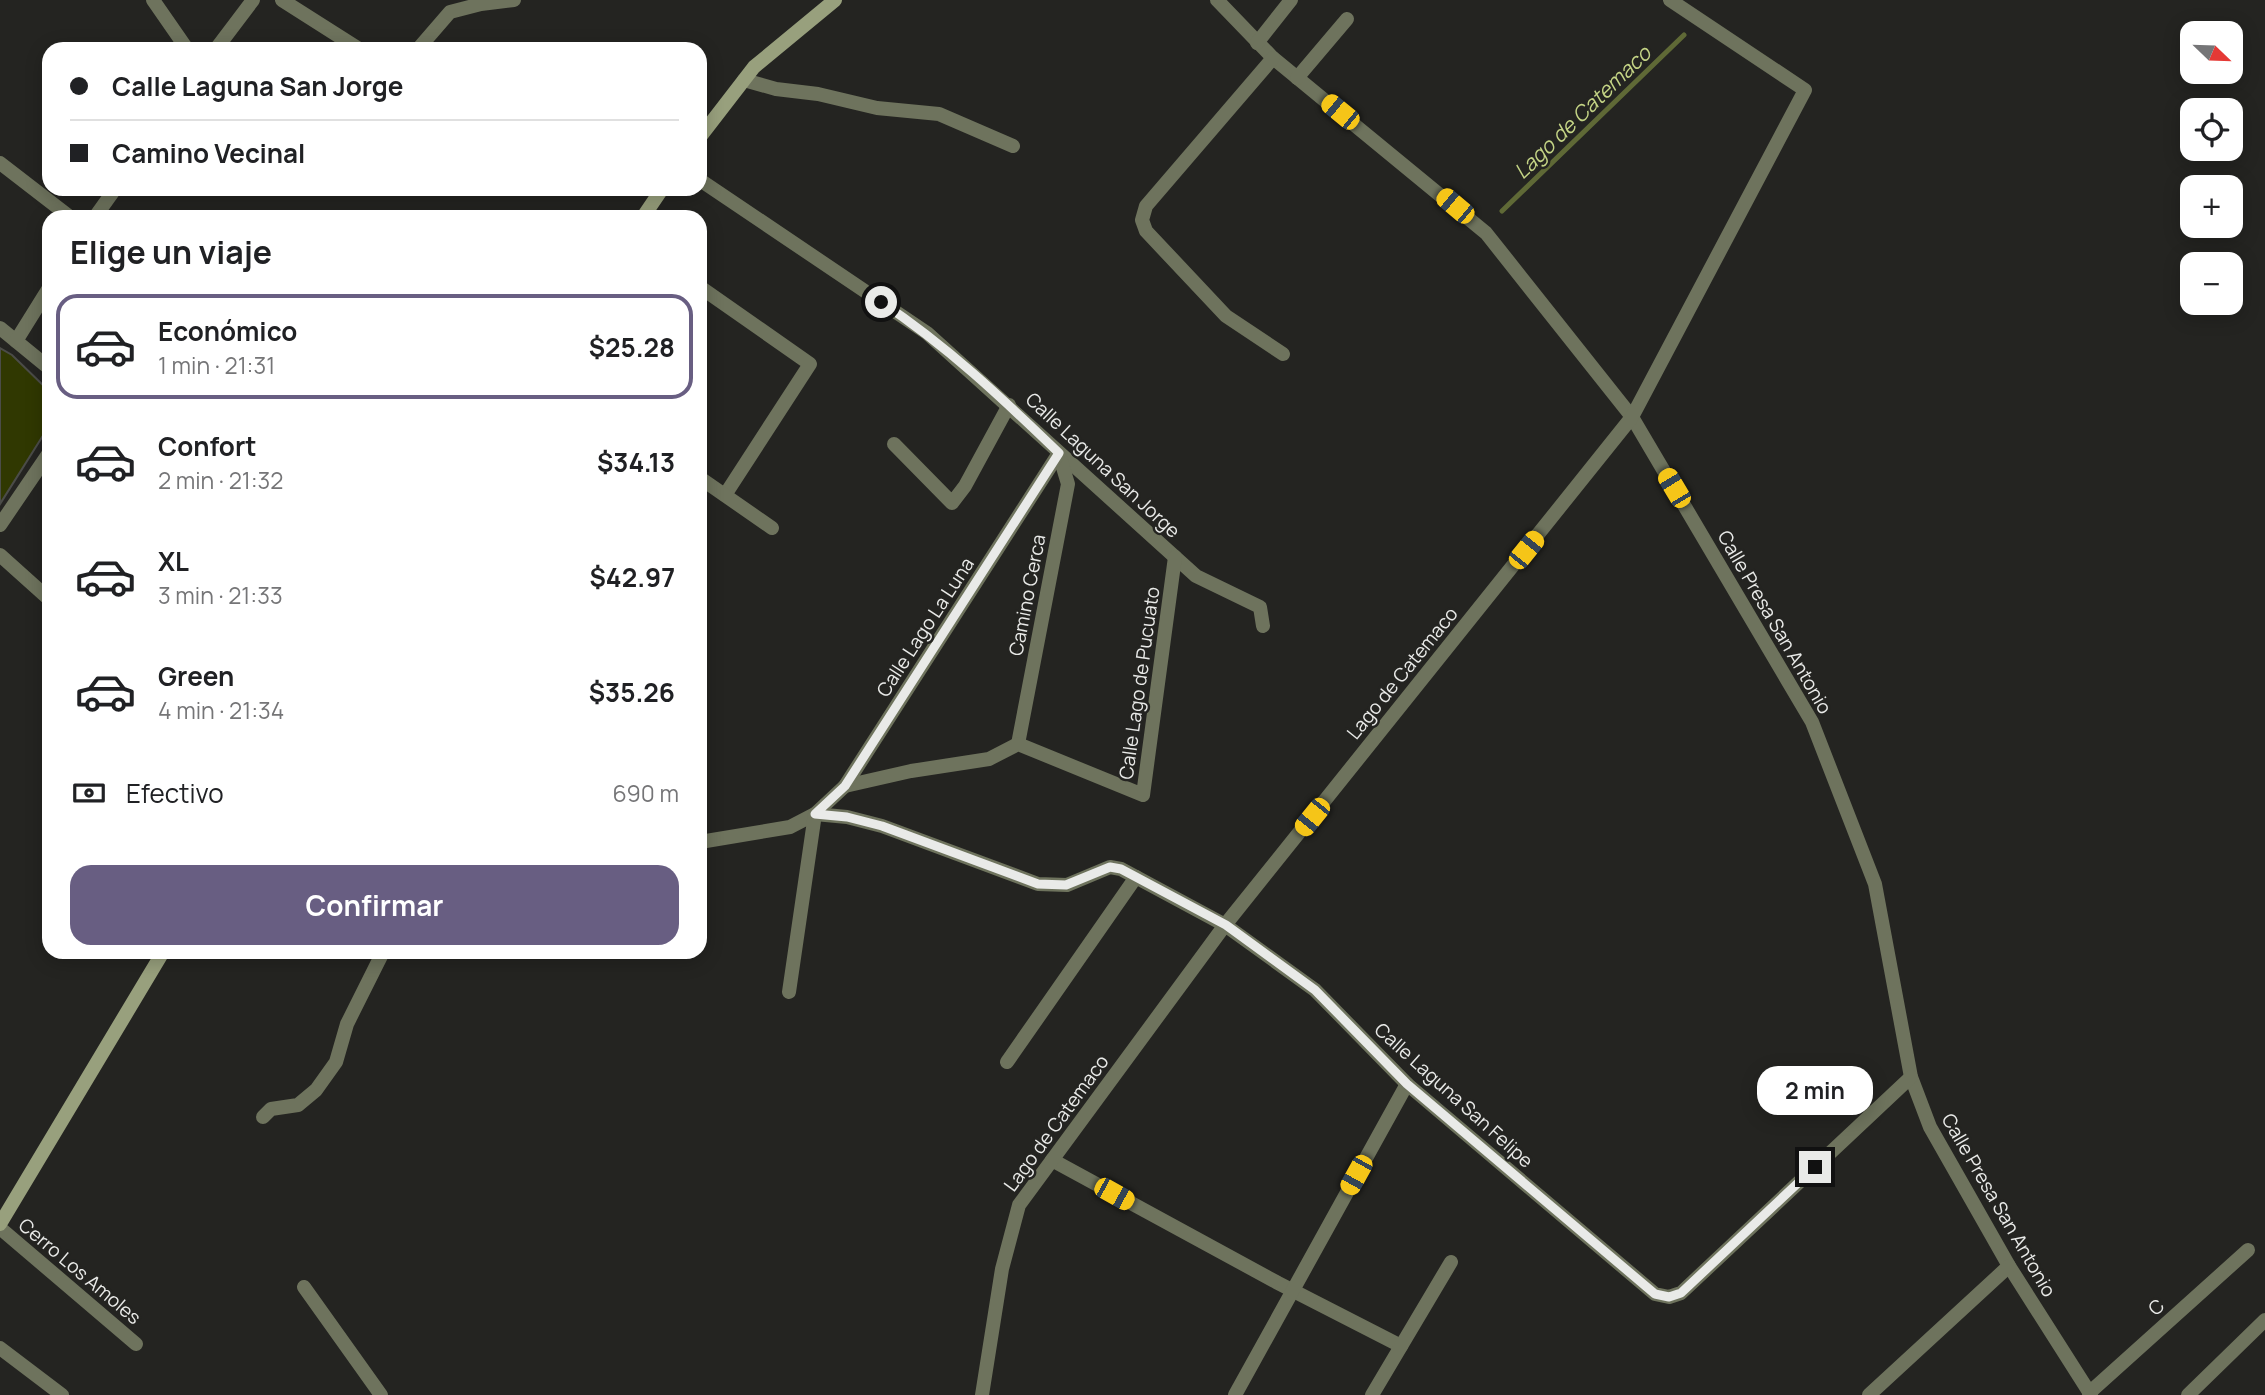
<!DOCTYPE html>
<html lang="es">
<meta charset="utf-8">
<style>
body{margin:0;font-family:Manrope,sans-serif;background:#f6f6f6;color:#202124;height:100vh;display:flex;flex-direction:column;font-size:26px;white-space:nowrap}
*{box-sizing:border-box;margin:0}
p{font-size:23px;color:#757577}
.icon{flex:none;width:38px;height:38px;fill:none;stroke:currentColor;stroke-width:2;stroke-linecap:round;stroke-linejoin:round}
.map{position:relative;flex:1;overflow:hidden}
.sheet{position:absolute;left:42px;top:210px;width:665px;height:749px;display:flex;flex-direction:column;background:#fff;border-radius:21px;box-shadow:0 4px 18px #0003}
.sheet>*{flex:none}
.hud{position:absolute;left:42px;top:42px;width:665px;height:154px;border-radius:21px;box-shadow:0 4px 18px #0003;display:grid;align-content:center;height:154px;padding:0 28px;background:#fff}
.needle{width:46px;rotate:113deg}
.buttons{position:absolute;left:2180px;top:21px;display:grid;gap:14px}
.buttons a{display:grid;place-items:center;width:63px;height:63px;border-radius:14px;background:#fff;box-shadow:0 4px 18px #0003;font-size:35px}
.end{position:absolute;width:32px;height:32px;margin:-16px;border:9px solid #e9eae8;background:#111;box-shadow:0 0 0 4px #111}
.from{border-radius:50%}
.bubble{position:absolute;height:49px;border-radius:21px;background:#fff;box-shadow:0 4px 18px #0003;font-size:23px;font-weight:700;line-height:49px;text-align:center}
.car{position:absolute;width:21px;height:42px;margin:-21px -10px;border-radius:9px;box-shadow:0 0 5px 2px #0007;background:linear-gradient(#f5c518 24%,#345 0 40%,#f5c518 0 76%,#345 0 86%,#f5c518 0)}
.hud b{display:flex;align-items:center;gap:24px;height:66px;font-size:26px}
.hud b+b{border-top:2px solid #e0e0e0}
.hud i{width:18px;height:18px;background:#202124}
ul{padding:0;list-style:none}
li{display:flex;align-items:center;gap:21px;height:105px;margin:0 14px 10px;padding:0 14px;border:4px solid transparent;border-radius:21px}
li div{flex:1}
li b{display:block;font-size:26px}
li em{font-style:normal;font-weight:700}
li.selected{border-color:#685e82}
li>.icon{width:63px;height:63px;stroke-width:1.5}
h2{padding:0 28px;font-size:32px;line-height:84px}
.pay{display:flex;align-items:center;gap:18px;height:77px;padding:0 28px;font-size:26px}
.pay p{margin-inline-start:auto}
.cta{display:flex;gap:14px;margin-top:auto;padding:14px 28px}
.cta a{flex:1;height:80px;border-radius:21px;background:#685e82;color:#fff;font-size:28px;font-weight:700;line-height:80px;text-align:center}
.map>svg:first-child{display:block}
</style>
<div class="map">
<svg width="2265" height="1395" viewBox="0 0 2265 1395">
<rect width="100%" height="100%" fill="#242421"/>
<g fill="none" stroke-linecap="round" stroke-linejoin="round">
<polyline stroke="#5f6936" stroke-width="5" points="1502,211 1684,35"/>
</g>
<polygon fill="#303801" stroke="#4b4c48" stroke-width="2" points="0,348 12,355 49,391 49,426 0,504"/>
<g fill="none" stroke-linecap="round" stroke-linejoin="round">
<g stroke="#6e735d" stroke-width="14">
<polyline points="153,0 187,49"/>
<polyline points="282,0 359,49"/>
<polyline points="1217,0 1273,58 1486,233 1632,417 1812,722 1875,884 1911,1077 1930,1127 2009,1266 2091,1395"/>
<polyline points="1257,43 1291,0"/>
<polyline points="216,49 253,0"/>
<polyline points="418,49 450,12 481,4 514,0"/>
<polyline points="1273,58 1146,206 1142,220 1146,231 1226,316 1283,354"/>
<polyline points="1297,78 1347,19"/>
<polyline points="744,80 776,89 818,94 877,108 939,114 1013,146"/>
<polyline points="0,163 70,217"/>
<polyline points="700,180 927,333 1196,576 1260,607 1263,626"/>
<polyline points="95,217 115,189"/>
<polyline points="700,287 810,364 725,495"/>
<polyline points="0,328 49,368"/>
<polyline points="16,341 49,288"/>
<polyline points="894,444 952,503 965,486 1009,405"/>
<polyline points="700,478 772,528"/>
<polyline points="0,525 49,453"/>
<polyline points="0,555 49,599"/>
<polyline points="1018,744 1068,484 1059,454"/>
<polyline points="845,786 911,771 989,759 1018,744 1143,795 1175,557"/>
<polyline points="700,842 790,827 815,814 847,817 882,826 1038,884 1067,885 1110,867 1121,869 1225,925 1315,990 1407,1084 1655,1294 1669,1297 1681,1293 1911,1077"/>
<polyline points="789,992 815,814 845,786 1059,453"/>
<polyline points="1007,1062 1136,877"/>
<polyline points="263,1117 271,1109 298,1105 316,1090 336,1062 347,1024 383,952"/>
<polyline points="1052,1160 1278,1283 1401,1346"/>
<polyline points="0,1228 136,1344"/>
<polyline points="304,1287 381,1395"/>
<polyline points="0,1348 62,1395"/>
<polyline points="2089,1393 2248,1250"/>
<polyline points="982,1395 1002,1269 1019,1205 1225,925 1632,417 1805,90 1670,0"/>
<polyline points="1235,1395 1407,1084"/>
<polyline points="1372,1395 1451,1262"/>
<polyline points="1869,1395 2009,1266"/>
<polyline points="2188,1395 2265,1320"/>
</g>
<g stroke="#98a07d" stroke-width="14">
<polyline points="700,137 754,67 835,0"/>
<polyline points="643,217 662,189"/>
<polyline points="0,1224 163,952"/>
</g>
</g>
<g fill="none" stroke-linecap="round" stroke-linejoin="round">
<path stroke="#e9eae8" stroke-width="9" d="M 881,302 C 947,346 1002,398 1059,453 L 845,786 L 815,814 L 847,817 L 882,826 L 1038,884 L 1066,885 L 1110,867 L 1121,869 L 1226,925 L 1315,990 L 1407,1084 L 1655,1294 L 1669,1297 L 1681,1293 L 1815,1167"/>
</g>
<g text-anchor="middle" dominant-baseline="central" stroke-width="5" stroke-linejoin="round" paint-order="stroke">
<g font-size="19" fill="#e9eae8" stroke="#242421">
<text transform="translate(1103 465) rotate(43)">Calle Laguna San Jorge</text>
<text transform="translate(1027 595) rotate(-79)">Camino Cerca</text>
<text transform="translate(1775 622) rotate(60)">Calle Presa San Antonio</text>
<text transform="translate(925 627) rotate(-57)">Calle Lago La Luna</text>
<text transform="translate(1402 673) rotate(-51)">Lago de Catemaco</text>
<text transform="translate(1139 683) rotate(-82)">Calle Lago de Pucuato</text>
<text transform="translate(1454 1095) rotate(42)">Calle Laguna San Felipe</text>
<text transform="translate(1056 1123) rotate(-54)">Lago de Catemaco</text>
<text transform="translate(1999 1205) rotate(60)">Calle Presa San Antonio</text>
<text transform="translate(80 1271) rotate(40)">Cerro Los Amoles</text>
<text transform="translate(2156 1307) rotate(-42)">C</text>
</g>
<g font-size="21" font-style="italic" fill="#c4d485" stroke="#242421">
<text transform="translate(1582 112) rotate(-44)">Lago de Catemaco</text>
</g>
</g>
</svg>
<div class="buttons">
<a><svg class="needle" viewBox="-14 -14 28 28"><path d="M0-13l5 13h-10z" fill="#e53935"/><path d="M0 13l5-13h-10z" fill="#757577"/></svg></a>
<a><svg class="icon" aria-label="locate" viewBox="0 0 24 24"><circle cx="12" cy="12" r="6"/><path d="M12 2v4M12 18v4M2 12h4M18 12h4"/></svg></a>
<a>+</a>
<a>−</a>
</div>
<i class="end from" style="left:881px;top:302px"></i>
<i class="end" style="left:1815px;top:1167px"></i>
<div class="bubble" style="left:1757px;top:1066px;width:116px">2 min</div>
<i class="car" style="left:1340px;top:112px;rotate:309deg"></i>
<i class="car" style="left:1455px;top:206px;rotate:310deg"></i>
<i class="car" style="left:1674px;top:488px;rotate:329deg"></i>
<i class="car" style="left:1526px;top:550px;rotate:39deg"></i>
<i class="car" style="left:1312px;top:817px;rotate:219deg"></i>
<i class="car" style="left:1356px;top:1175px;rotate:209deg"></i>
<i class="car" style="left:1114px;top:1194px;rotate:119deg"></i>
<div class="hud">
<b><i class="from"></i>Calle Laguna San Jorge</b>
<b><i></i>Camino Vecinal</b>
</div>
<section class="sheet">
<h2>Elige un viaje</h2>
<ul>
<li class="selected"><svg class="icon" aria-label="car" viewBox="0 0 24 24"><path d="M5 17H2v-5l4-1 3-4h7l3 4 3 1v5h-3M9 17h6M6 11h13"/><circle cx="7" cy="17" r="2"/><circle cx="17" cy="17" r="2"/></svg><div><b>Económico</b><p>1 min · 21:31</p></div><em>$25.28</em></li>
<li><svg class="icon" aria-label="car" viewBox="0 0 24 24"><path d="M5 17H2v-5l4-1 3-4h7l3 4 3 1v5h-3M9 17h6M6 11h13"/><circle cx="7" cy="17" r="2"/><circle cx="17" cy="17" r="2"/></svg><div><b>Confort</b><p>2 min · 21:32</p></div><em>$34.13</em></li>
<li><svg class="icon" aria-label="car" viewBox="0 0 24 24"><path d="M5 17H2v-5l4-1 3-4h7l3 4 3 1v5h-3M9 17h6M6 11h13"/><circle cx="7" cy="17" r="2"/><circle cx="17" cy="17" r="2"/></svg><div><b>XL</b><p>3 min · 21:33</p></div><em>$42.97</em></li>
<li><svg class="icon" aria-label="car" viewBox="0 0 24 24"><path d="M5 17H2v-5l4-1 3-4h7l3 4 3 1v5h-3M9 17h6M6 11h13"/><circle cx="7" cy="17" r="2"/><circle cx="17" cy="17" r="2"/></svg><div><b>Green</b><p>4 min · 21:34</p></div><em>$35.26</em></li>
</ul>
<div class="pay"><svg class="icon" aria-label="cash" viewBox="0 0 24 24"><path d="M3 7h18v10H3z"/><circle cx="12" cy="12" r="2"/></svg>Efectivo<p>690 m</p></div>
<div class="cta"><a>Confirmar</a></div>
</section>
</div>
